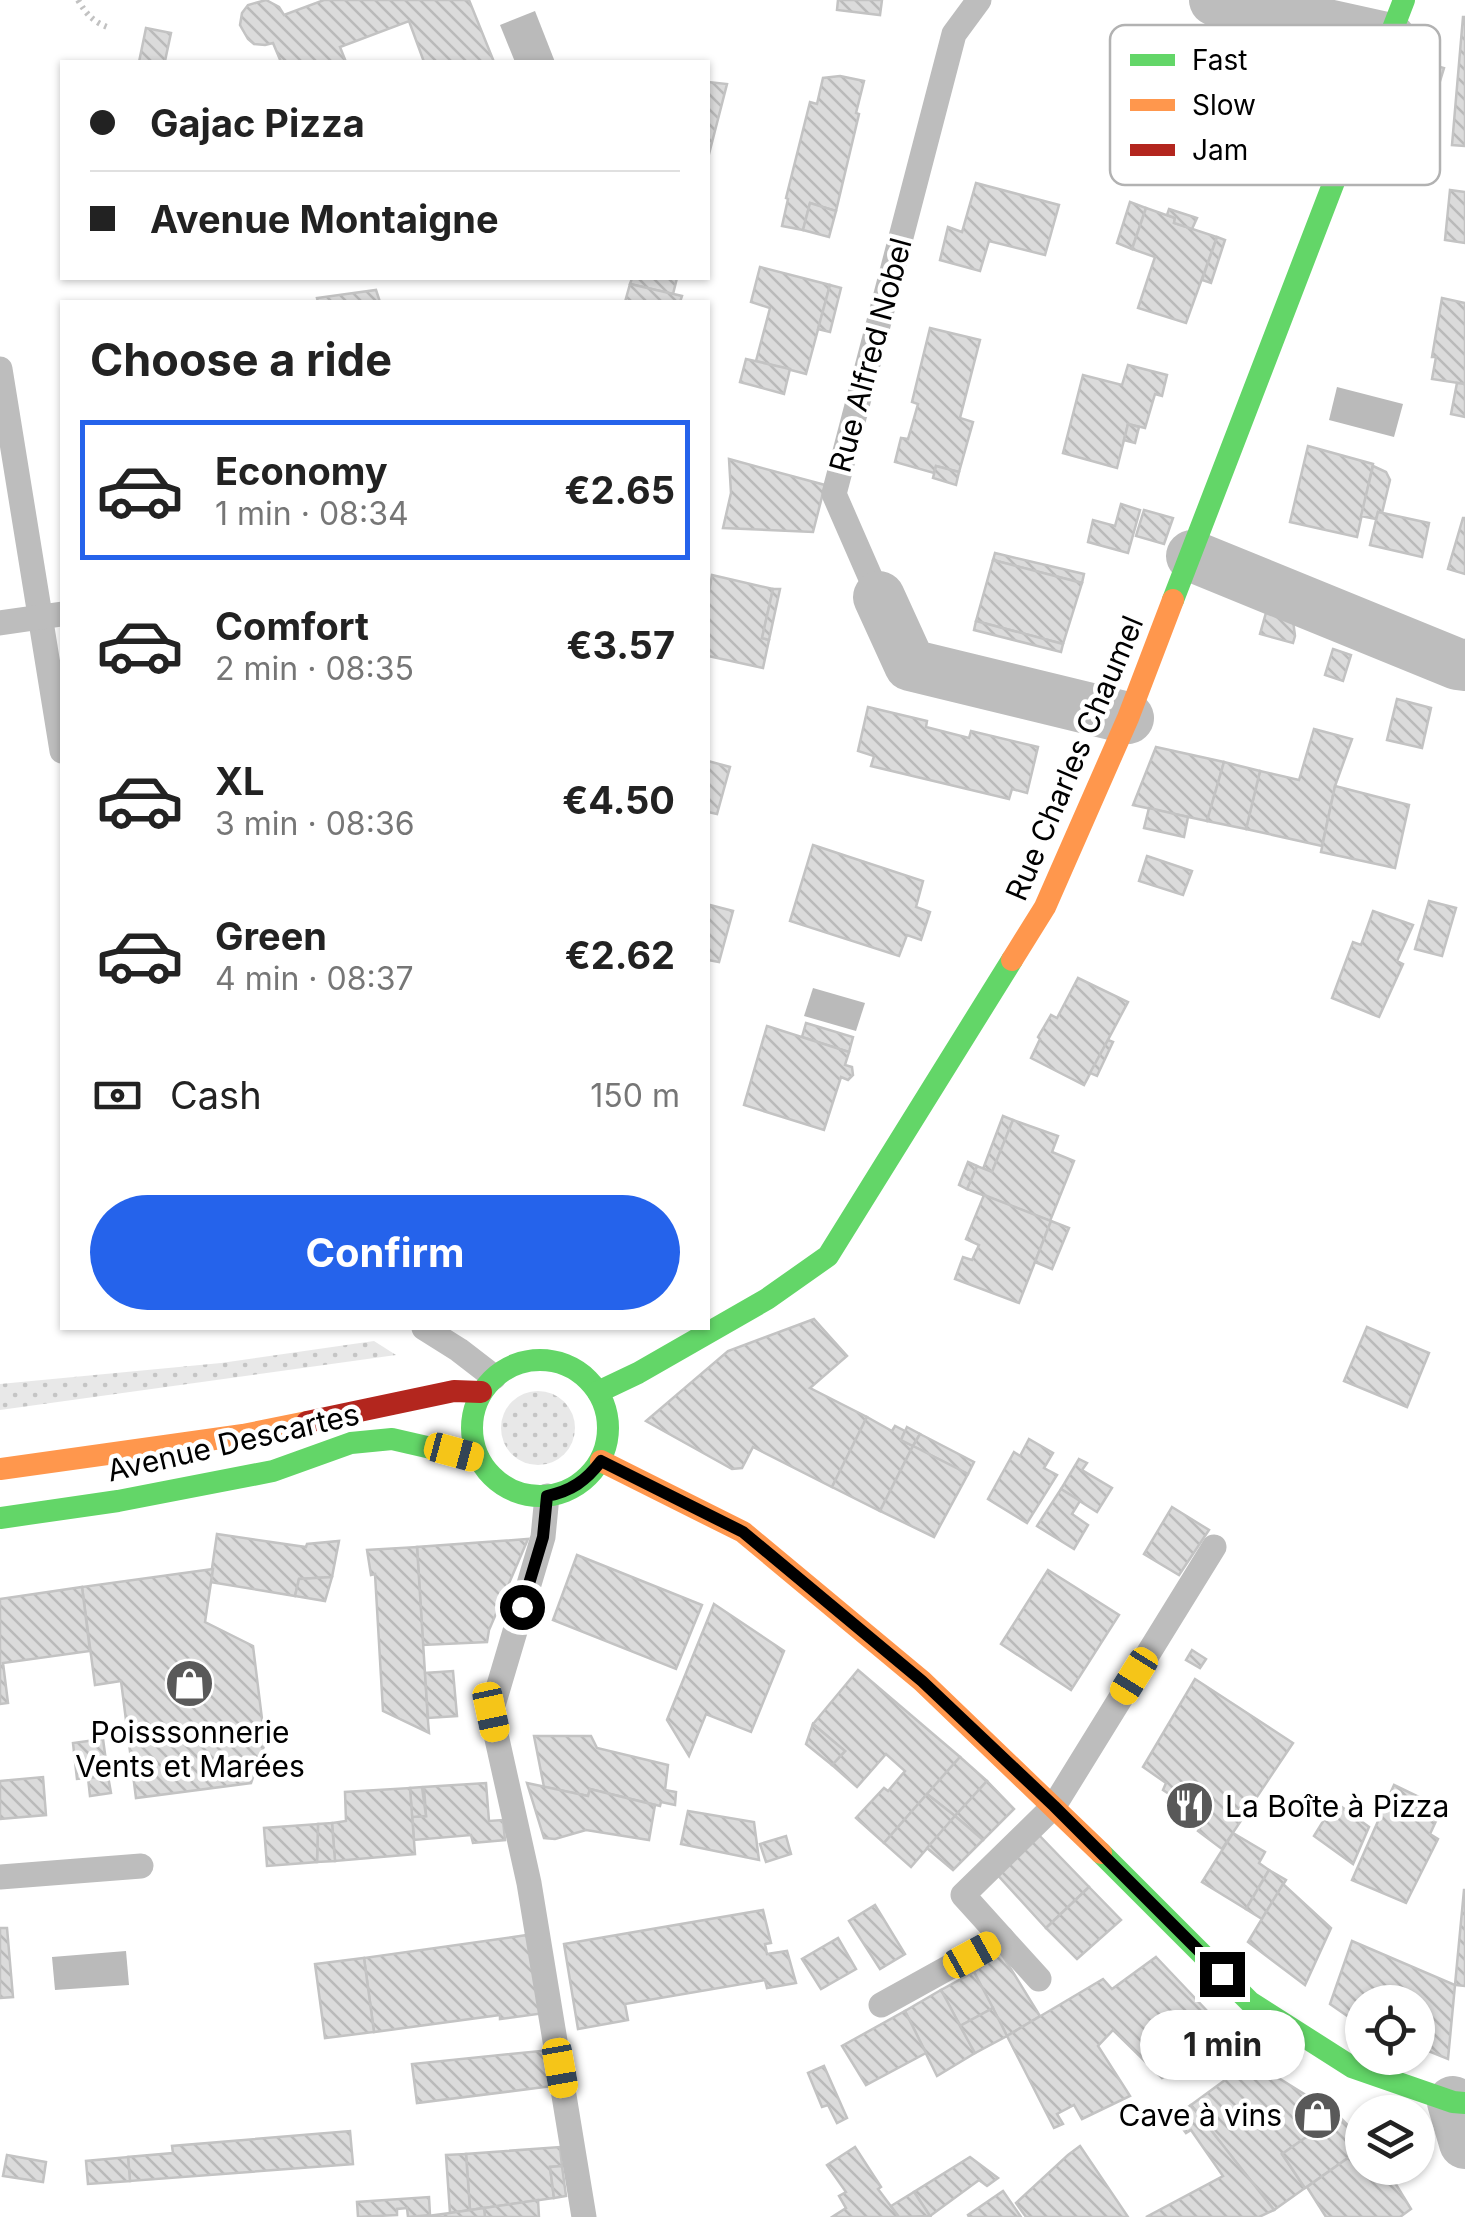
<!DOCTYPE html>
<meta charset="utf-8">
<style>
body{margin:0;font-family:Inter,sans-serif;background:#f6f6f6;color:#222;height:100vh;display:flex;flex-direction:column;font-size:38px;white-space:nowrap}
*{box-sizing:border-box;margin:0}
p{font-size:32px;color:#767676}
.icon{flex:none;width:55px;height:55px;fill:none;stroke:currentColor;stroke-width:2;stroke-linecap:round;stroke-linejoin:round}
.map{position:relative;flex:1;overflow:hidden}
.drawer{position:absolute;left:60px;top:300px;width:650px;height:1030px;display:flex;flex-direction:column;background:#fff;border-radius:0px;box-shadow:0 2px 8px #0004}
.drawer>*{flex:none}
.top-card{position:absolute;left:60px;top:60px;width:650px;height:220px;border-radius:0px;box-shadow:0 2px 8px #0004;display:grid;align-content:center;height:220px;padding:0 30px;background:#fff}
.tools{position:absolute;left:1345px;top:1985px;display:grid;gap:20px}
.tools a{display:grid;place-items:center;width:90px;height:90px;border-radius:50%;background:#fff;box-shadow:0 2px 8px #0004;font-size:50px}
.end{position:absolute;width:45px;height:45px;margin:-22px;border:12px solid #000;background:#fff;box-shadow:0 0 0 5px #fff}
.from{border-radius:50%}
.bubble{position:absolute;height:70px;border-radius:35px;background:#fff;box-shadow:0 2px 8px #0004;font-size:32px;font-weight:700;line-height:70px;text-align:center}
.car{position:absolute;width:30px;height:60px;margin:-30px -15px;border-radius:12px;box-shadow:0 0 8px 2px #0007;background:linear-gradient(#f5c518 24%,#345 0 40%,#f5c518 0 76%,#345 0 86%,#f5c518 0)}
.top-card b{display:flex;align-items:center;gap:35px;height:95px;font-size:38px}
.top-card b+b{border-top:2px solid #e0e0e0}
.top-card i{width:25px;height:25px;background:#222}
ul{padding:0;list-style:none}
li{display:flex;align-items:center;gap:30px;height:140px;margin:0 20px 15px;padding:0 10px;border:5px solid transparent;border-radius:0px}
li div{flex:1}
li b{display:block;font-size:38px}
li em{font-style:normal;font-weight:700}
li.selected{border-color:#2563eb}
li>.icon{width:90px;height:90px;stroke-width:1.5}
h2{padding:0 30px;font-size:45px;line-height:120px}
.pay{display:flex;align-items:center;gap:25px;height:110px;padding:0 30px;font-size:38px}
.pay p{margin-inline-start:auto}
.primary-button{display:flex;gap:20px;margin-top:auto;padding:20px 30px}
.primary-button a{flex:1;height:115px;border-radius:60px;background:#2563eb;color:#fff;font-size:40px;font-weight:700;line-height:115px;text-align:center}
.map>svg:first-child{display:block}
</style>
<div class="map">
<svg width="1465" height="2217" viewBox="0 0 1465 2217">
<defs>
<pattern id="grass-dots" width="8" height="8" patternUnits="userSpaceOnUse" patternTransform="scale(2.5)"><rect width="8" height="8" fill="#e8e8e8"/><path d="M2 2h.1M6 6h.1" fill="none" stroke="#c5c5c5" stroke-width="1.8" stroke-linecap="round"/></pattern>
<pattern id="building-back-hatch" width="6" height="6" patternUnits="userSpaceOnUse" patternTransform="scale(2.5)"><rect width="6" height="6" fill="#dbdbdb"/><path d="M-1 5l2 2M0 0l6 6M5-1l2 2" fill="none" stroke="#bababa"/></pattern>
</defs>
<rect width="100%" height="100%" fill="#fff"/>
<g fill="url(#grass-dots)">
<polygon points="374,1341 396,1355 0,1410 0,1384 221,1363"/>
<circle cx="538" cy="1428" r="37"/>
</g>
<g fill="#bababa">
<polygon points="535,11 555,62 515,62 500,25"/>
<polygon points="1337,387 1403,404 1394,437 1329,420"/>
<polygon points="813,988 865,1003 856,1031 804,1016"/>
<polygon points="126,1951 129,1985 55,1990 52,1957"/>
</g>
<g fill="url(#building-back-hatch)" stroke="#c3c3c3" stroke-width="2.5">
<polygon points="266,0 279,7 284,15 324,0 469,0 494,62 424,62 409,21 340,47 346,62 281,62 273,43 265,45 254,44 248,39 240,25 242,13 248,5"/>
<polygon points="838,0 882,0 880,15 837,10"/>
<polygon points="1463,17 1465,17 1465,146 1452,145"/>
<polygon points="146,28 171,33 165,61 175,62 139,62"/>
<polygon points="1423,62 1444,68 1437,91 1417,85"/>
<polygon points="840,76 864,81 856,113 859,114 836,211 810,203 803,230 782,226 788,199 786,198 810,102 817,104 823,78"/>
<polygon points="708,82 727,84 708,158"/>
<polygon points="976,183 1059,205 1045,255 989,241 980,271 940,260 948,227 962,232"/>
<polygon points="1450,190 1465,192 1465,243 1445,240"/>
<polygon points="1130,202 1146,208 1132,249 1117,243"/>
<polygon points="810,203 836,211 829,237 803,230"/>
<polygon points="1146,208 1175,218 1174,223 1217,237 1186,323 1138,308 1155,257 1132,249"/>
<polygon points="1169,209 1197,218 1192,229 1174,223 1175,218 1167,215"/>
<polygon points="1217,237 1225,240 1211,283 1202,280"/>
<polygon points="760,267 830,285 806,374 756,361 770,308 751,302"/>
<polygon points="632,278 677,278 673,294 630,284"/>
<polygon points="630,284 682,296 680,302 625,302"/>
<polygon points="830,285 841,288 830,332 818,329"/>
<polygon points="376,290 380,302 318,302 317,298"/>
<polygon points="1442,298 1465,303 1465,384 1432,379 1436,357 1432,357"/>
<polygon points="930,328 980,340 960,418 973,422 959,472 936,466 934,473 895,462 901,438 908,439 918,404 912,402"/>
<polygon points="746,359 790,369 784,394 740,382"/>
<polygon points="1128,365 1167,375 1162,396 1155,394 1145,428 1128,424 1117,468 1063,453 1083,375 1122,385"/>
<polygon points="1457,383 1465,384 1465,417 1451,414"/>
<polygon points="1128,424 1139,427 1135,443 1124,440"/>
<polygon points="1308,446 1373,464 1357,537 1290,522"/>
<polygon points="729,459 825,485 813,532 723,528 731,493"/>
<polygon points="936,466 959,472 956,485 933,478"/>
<polygon points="1373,466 1386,472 1390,480 1382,513 1378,512 1376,519 1361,516"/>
<polygon points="1121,504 1140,510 1128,553 1088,542 1093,520 1115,526"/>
<polygon points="1144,510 1173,518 1164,544 1136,536"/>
<polygon points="1378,512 1429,523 1422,557 1370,545"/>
<polygon points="1463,518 1465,518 1465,574 1448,569"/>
<polygon points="995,553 1084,574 1082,583 993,560"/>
<polygon points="993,560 1082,583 1063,644 976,621"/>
<polygon points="712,575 773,589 762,638 769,640 763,668 708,656 708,599"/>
<polygon points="773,589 780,589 769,640 762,638"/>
<polygon points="1269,602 1292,612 1295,636 1293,643 1260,634"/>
<polygon points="976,621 1063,644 1061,652 974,630"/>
<polygon points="1333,649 1351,655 1343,681 1325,675"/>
<polygon points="1397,699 1431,708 1422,748 1387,740"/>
<polygon points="868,707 927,721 926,727 969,738 971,731 1038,747 1027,793 1012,789 1009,799 871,766 874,756 858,751"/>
<polygon points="1314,729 1352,739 1335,786 1322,846 1246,829 1260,771 1299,780"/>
<polygon points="1156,747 1224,762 1207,821 1133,805"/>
<polygon points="708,761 730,767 717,814 708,812"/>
<polygon points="1224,762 1260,771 1246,829 1207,821"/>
<polygon points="1335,786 1409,805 1395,868 1321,852"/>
<polygon points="1149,808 1188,817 1184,837 1144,828"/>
<polygon points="813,845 923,881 916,907 930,912 921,940 907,935 899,956 790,921"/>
<polygon points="1147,856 1192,871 1183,895 1139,881"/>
<polygon points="1429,901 1456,908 1442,956 1415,949"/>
<polygon points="710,905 733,911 719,962 708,960 708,915"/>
<polygon points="1373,911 1413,925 1397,961 1403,964 1379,1017 1332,998 1353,942 1361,945"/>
<polygon points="1078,978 1128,1002 1084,1085 1031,1058 1040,1039 1038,1037 1051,1015 1057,1018"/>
<polygon points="806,1023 853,1037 849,1052 802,1037"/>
<polygon points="767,1026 849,1052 845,1065 852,1067 853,1075 848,1080 841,1077 824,1130 744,1105"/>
<polygon points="1108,1040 1113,1042 1097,1076 1090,1073"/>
<polygon points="1003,1116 1013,1120 992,1172 983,1169"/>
<polygon points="1013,1120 1058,1136 1052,1152 1074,1161 1050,1221 967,1189 977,1166 992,1172"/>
<polygon points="968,1162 977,1166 967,1189 959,1185"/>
<polygon points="984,1195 1051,1221 1019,1303 955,1279 963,1257 972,1260 979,1245 966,1239"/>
<polygon points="1051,1221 1069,1228 1052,1269 1035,1262"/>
<polygon points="814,1319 847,1356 810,1388 867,1417 832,1487 753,1447 742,1468 732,1469 646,1421 728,1351"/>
<polygon points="1367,1327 1429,1353 1407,1407 1344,1381"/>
<polygon points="867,1417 892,1431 895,1426 905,1431 901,1440 913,1446 880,1511 832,1487"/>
<polygon points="907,1427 920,1434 913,1446 901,1440"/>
<polygon points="920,1434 974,1462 968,1474 913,1446"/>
<polygon points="1029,1439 1053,1453 1044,1468 1057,1475 1027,1523 988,1499 1014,1452 1020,1456"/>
<polygon points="913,1446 968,1474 934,1537 880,1511"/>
<polygon points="1079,1459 1087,1463 1082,1470 1112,1488 1097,1512 1061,1489"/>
<polygon points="1061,1489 1080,1501 1072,1514 1088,1525 1074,1549 1037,1526"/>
<polygon points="1172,1507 1209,1530 1179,1575 1144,1554"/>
<polygon points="217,1534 306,1547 307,1544 339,1541 332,1577 299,1579 295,1596 210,1582"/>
<polygon points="528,1539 489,1630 487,1642 423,1645 417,1547"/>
<polygon points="417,1547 428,1721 429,1733 383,1711 375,1574 371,1575 367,1550"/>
<polygon points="577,1555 702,1605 676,1669 553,1620"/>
<polygon points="213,1569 205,1622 253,1646 265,1743 251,1783 136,1798 121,1681 95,1685 82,1587"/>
<polygon points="1048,1570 1119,1615 1071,1690 1001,1644"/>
<polygon points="332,1577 325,1601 295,1596 299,1579"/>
<polygon points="82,1587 90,1651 3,1663 8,1703 0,1704 0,1599"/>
<polygon points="714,1604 784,1651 751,1732 706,1714 689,1756 667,1720"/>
<polygon points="1192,1650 1206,1659 1200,1668 1186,1660"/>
<polygon points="858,1670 960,1757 884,1843 856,1818 884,1788 888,1791 905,1771 886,1754 857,1787 832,1765 845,1751 813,1724"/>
<polygon points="453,1671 457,1716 428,1718 425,1673"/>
<polygon points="1195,1679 1293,1743 1222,1849 1198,1831 1202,1825 1180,1810 1183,1803 1163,1790 1166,1783 1143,1767"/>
<polygon points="813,1724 845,1751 832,1765 806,1744"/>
<polygon points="534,1736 591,1736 597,1748 668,1765 665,1790 676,1792 675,1805 661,1802 660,1806 590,1789 588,1796 544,1787"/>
<polygon points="103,1739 108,1776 77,1779 73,1743"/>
<polygon points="960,1757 987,1781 955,1816 927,1794"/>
<polygon points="108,1776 111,1793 90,1796 88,1778"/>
<polygon points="43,1777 46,1815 0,1819 0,1781"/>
<polygon points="987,1781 1014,1809 983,1840 955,1816"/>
<polygon points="486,1783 489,1821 503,1820 505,1840 473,1843 471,1835 414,1840 412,1817 426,1816 424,1787"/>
<polygon points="527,1783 588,1796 590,1789 655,1805 649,1840 586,1830 555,1839 544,1838"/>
<polygon points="1394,1785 1442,1808 1430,1834 1438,1839 1406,1903 1352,1880"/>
<polygon points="422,1787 426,1816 412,1817 410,1788"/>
<polygon points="410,1788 415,1854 335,1861 332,1823 346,1821 345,1792"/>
<polygon points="927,1794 955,1816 911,1867 884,1843"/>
<polygon points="1335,1802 1369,1827 1353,1864 1314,1836"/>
<polygon points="688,1811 754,1822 759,1860 681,1844"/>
<polygon points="955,1816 983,1840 953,1870 927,1848"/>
<polygon points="332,1823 335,1861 317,1862 318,1824"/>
<polygon points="318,1824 317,1862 267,1866 264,1828"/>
<polygon points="1036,1832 1089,1887 1046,1928 994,1871"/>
<polygon points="1233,1833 1265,1852 1259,1863 1269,1870 1246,1909 1202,1882"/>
<polygon points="786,1836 791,1854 766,1862 760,1844"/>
<polygon points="1269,1870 1286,1880 1262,1919 1246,1909"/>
<polygon points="1283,1884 1331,1928 1305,1985 1248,1942"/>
<polygon points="1089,1887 1121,1920 1077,1959 1046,1928"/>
<polygon points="1464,1890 1465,1890 1465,1986 1455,1985"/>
<polygon points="875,1905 905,1954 880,1969 849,1921"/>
<polygon points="763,1910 771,1943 765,1944 767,1954 787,1951 796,1983 767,1988 765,1980 625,2004 628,2020 578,2029 564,1944"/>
<polygon points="0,1928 7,1928 13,1997 0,1998"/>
<polygon points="534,1934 545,2013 500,2019 500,2015 374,2032 364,1958"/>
<polygon points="838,1938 856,1969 821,1989 802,1959"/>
<polygon points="1352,1941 1455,1985 1448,2059 1418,2047 1418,2002 1362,2002 1362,2026 1330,2004"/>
<polygon points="1001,1953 1040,2016 1007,2036 974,1972"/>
<polygon points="1156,1957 1227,2032 1205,2054 1162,2078 1113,2030 1098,2046 1130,2096 1082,2119 1074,2105 1057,2114 1063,2124 1054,2128 1007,2036 1103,1979 1112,1989"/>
<polygon points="364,1958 374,2032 325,2038 315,1964"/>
<polygon points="974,1972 993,2008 960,2026 941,1990"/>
<polygon points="941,1990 975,2053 937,2076 905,2011"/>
<polygon points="993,2008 1007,2036 975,2053 960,2026"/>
<polygon points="905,2011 926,2053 866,2085 842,2046"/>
<polygon points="550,2050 553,2086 417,2103 412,2064"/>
<polygon points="1251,2061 1338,2115 1282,2154 1305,2188 1274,2210 1191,2105"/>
<polygon points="824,2066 847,2118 837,2123 828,2105 822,2107 808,2073"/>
<polygon points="1191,2105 1274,2210 1259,2217 1146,2217 1223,2176 1191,2130 1186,2133 1174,2117"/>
<polygon points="1338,2115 1362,2140 1362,2148 1305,2188 1282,2154"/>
<polygon points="350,2131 353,2164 130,2181 128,2157 173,2153 172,2146"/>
<polygon points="1080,2146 1128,2217 1026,2217 1016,2203 1068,2155"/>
<polygon points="560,2147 562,2166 550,2167 554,2198 470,2210 466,2154"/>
<polygon points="855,2147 881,2187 878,2189 899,2217 832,2217 846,2208 839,2196 846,2192 827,2165"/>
<polygon points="1362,2148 1362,2168 1386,2168 1411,2209 1400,2217 1326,2217 1307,2187"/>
<polygon points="466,2154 470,2210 450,2213 446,2155"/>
<polygon points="7,2155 46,2162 43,2182 3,2176"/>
<polygon points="128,2157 130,2181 88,2184 86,2161"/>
<polygon points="970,2157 998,2178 987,2186 979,2180 930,2216 914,2192"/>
<polygon points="562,2166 566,2196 554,2198 550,2167"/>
<polygon points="1003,2191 1021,2217 969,2217 968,2215"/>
<polygon points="914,2192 930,2216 899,2217 891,2206"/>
<polygon points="429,2197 430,2215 408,2217 407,2208 397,2209 397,2215 358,2217 357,2202"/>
<polygon points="538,2200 539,2217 485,2217 484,2208"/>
<polygon points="484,2208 485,2217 420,2217 450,2213"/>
</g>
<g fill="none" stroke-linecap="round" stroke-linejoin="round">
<path stroke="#c2c2c2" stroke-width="6" stroke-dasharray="2.5 5" stroke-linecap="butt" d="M 78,0 C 87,15 93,22 110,28"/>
<g stroke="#bdbdbd" stroke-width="25">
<polyline points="0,369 62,751"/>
<polyline points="879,597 834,494 954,34 979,0"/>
<polyline points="0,623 62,614"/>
<polyline points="424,1328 459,1350 494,1377"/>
<polyline points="547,1496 543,1537 491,1712 529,1883 584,2217"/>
<polyline points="0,1877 141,1866"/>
<polyline points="1039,1979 963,1895 1054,1806 1214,1547"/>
<polyline points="881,2005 1002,1938"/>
</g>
<g stroke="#bdbdbd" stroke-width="52">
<polyline points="1215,0 1390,39"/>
<polyline points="1192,556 1457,664 1465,665"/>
<polyline points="879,597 910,665 1128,718"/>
<polyline points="1453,2102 1465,2143"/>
</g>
<g stroke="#63d668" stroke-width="22">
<polyline points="1173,600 1404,0"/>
<circle cx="540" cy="1428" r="68"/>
<polyline points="598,1392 638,1373 767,1299 828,1256 1012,960"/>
<polyline points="0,1518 118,1501 273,1471 351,1443 392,1439 479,1459"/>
<polyline points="1101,1853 1250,2002 1352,2067 1453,2102 1465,2103"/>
</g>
<g stroke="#ff974d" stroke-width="22">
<polyline points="1012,960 1045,907 1128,718 1173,600"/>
<polyline points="601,1461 743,1532 922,1681 1101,1853"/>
<polyline points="0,1469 243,1435 307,1422"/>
</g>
<polyline stroke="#b3261e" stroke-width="22" points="307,1422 454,1391 481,1392"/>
</g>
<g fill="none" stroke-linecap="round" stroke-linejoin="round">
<path stroke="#000" stroke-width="12" d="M 522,1607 L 543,1537 L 547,1496 C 571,1491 586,1481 601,1461 L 743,1532 L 922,1681 L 1054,1806 L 1222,1974"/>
</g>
<defs>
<symbol id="shop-disc" viewBox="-11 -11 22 22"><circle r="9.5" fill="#595959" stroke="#fff"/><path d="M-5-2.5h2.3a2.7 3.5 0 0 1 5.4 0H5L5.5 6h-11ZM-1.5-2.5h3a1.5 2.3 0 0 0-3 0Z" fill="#fff"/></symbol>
<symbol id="restaurant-disc" viewBox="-11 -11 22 22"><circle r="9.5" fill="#595959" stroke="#fff"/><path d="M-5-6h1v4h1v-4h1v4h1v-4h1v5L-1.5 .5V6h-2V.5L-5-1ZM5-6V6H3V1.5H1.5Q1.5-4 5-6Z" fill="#fff"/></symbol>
</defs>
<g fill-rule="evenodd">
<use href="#shop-disc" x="162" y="1656" width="55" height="55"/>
<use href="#restaurant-disc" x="1162" y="1778" width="55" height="55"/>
<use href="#shop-disc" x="1290" y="2088" width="55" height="55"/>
</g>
<g text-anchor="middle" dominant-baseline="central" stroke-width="9" stroke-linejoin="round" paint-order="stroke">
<g font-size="30" fill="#000" stroke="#fff">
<text transform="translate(870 355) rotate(-75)">Rue Alfred Nobel</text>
<text transform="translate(1074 758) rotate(-67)">Rue Charles Chaumel</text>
<text transform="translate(233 1442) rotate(-13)">Avenue Descartes</text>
</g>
<g font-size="30" fill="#000" stroke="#fff">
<text x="190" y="1732">Poisssonnerie<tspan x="190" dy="34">Vents et Marées</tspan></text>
<text x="1225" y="1806" text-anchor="start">La Boîte à Pizza</text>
<text x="1282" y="2115" text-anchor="end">Cave à vins</text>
</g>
</g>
<rect x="1110" y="25" width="330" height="160" rx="15" fill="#fff" stroke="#b2b2b2" stroke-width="2.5"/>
<rect x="1130" y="54" width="45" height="12" fill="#63d668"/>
<rect x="1130" y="99" width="45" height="12" fill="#ff974d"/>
<rect x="1130" y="144" width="45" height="12" fill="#b3261e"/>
<g font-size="28" fill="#000">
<text x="1192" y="70">Fast</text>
<text x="1192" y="115">Slow</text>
<text x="1192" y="160">Jam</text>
</g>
</svg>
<div class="tools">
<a><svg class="icon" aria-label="locate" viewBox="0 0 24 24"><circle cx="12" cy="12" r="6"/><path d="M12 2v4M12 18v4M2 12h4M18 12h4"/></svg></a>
<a><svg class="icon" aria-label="layers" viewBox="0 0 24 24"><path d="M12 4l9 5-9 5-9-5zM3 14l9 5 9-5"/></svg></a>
</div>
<i class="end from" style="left:522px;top:1607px"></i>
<i class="end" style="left:1222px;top:1974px"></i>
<div class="bubble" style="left:1140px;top:2010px;width:165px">1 min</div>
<i class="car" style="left:454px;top:1452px;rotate:105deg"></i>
<i class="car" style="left:1134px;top:1676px;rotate:212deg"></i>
<i class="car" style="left:491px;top:1712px;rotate:168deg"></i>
<i class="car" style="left:972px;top:1955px;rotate:61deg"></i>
<i class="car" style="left:560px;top:2068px;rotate:170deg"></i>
<div class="top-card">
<b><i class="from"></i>Gajac Pizza</b>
<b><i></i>Avenue Montaigne</b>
</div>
<section class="drawer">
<h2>Choose a ride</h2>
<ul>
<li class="selected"><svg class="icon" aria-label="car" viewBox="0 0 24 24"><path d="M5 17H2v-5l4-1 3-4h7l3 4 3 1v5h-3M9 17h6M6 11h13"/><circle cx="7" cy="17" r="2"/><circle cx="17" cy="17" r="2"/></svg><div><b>Economy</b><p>1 min · 08:34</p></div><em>€2.65</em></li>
<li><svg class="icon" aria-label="car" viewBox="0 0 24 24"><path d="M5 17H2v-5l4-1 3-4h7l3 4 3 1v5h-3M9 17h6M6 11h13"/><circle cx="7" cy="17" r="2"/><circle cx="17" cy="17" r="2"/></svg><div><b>Comfort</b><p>2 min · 08:35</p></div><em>€3.57</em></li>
<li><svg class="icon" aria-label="car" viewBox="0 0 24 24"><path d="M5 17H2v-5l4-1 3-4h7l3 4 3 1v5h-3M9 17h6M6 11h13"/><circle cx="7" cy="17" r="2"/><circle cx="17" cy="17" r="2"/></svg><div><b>XL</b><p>3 min · 08:36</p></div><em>€4.50</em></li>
<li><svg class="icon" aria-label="car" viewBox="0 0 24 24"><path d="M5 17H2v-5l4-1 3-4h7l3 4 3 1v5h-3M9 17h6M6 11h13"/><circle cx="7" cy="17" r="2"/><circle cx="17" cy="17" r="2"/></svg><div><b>Green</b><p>4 min · 08:37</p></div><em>€2.62</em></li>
</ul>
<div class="pay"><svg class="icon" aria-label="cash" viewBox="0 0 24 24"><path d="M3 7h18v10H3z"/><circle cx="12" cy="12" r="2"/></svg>Cash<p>150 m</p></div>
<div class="primary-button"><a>Confirm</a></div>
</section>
</div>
